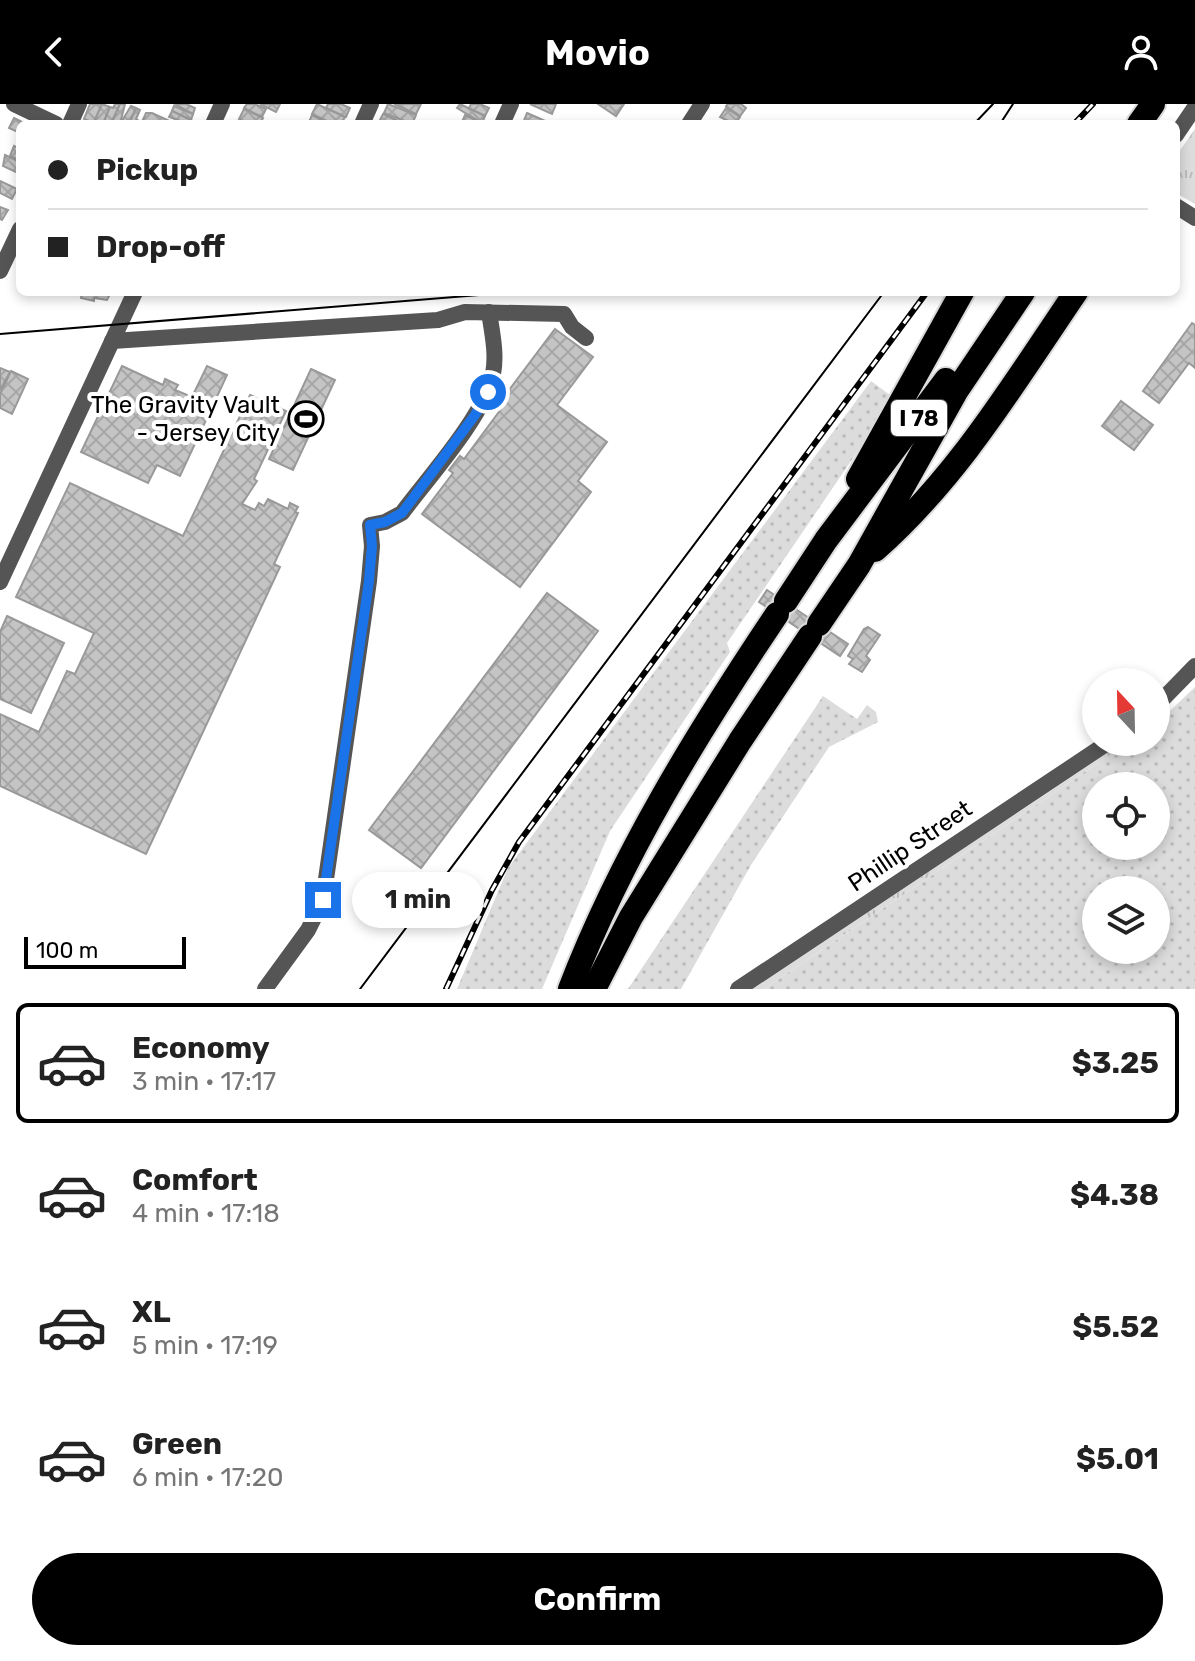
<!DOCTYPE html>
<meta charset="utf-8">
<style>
body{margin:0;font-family:Rubik,sans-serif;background:#f2f2f2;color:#222;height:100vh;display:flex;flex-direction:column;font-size:30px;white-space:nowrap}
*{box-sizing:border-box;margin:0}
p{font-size:26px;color:#767676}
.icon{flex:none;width:44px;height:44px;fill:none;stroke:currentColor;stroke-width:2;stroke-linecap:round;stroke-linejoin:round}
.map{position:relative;height:885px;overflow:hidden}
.details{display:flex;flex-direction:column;background:#fff;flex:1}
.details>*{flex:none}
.hud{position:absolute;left:16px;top:16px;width:1164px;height:176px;border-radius:12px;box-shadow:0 4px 12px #0003;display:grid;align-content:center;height:176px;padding:0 32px;background:#fff}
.needle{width:52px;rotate:338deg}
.controls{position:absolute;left:1082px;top:564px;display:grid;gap:16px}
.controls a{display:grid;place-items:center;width:88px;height:88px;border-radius:50%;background:#fff;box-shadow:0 4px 12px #0003;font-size:40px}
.scale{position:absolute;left:24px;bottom:20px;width:162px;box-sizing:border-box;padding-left:8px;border:4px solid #000;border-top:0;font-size:22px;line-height:28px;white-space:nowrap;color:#000;-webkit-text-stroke:6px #fff;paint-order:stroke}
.end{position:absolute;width:36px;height:36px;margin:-18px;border:10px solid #1a73e8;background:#fff;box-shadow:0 0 0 4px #fff}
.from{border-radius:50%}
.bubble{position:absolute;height:56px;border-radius:28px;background:#fff;box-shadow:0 4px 12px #0003;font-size:26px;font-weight:700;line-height:56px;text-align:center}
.hud b{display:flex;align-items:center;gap:28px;height:76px;font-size:30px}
.hud b+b{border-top:2px solid #e0e0e0}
.hud i{width:20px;height:20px;background:#222}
ul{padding:14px 0 0;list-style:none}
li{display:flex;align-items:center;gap:24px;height:120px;margin:0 16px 12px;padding:0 16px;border:4px solid transparent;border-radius:12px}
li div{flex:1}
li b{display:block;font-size:30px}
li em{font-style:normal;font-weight:700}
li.selected{border-color:#000}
li>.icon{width:72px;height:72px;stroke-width:1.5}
.primary-button{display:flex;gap:16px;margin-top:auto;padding:16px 32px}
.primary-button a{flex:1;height:92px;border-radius:48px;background:#000;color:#fff;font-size:32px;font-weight:700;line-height:92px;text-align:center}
header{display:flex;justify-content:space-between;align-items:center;height:104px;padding:0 32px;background:#000;color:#fff;font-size:36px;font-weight:700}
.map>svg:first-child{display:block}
</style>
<header><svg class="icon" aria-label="back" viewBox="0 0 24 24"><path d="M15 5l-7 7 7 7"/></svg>Movio<svg class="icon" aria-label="person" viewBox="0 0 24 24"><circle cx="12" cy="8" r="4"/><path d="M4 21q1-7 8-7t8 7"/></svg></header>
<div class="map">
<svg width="1195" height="885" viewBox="0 0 1195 885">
<defs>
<pattern id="grass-dots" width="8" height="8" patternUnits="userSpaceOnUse" patternTransform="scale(2)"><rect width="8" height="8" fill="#dcdcdc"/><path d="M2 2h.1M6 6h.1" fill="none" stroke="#bbb" stroke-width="1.8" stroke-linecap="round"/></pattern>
<pattern id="park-tufts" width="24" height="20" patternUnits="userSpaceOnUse" patternTransform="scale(2)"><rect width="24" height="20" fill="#dcdcdc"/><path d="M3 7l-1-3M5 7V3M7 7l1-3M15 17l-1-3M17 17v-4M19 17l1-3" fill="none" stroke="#bbb"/></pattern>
<pattern id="building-cross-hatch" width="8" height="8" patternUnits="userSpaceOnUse" patternTransform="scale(2)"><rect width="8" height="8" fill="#c4c4c4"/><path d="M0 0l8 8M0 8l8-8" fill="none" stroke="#a7a7a7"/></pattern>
</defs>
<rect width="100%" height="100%" fill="#fff"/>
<g fill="url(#grass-dots)" fill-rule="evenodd">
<polygon points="871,277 894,294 727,539 730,548 610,727 542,885 457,885 508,764"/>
<path d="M 1195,583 L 1195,885 L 764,885 L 1129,638 L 1156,638 L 1156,620 ZM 1096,682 L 1156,682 L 1156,742 L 1096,742 ZM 1096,786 L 1156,786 L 1156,846 L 1096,846 Z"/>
<polygon points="823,592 857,615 867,601 876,608 878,618 829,643 751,761 681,885 628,885"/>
</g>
<g fill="url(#park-tufts)">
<polygon points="1195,25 1195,100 1176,89 1176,52"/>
<polygon points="1124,638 1129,638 764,885 753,885"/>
</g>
<g fill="url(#building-cross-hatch)" stroke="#999" stroke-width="2">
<polygon points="90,0 102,0 94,19 84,15"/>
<polygon points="102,0 110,3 103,20 99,20 94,18"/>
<polygon points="115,0 120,0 111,20 103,20 110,3 113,4"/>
<polygon points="120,0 125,0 120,20 111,20"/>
<polygon points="175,0 186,0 195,4 193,10"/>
<polygon points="247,0 255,0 266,5 262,13 244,4"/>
<polygon points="260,0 280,0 276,8"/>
<polygon points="317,0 345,13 341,20 333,20 312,10"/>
<polygon points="328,0 341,0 350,4 346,13 326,4"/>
<polygon points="388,0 416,11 412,20 384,9"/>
<polygon points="394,0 421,0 416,10"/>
<polygon points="460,0 485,12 482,19 457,4"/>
<polygon points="471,0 480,0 489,4 485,12 469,4"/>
<polygon points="530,0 556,0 552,10"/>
<polygon points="598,0 624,0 616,12"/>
<polygon points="728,0 741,0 746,4 740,12 726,2"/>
<polygon points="131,2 136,4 129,20 120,20"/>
<polygon points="174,2 193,10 191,16 172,7"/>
<polygon points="136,4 140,6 136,15 139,17 137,20 129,20"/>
<polygon points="726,4 740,13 735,20 720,13"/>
<polygon points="244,5 263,14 260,20 250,20 239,15"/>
<polygon points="172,7 191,16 189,20 169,13"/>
<polygon points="146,9 152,9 176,20 141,20"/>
<polygon points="527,9 552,20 525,20 523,19"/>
<polygon points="383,10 405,20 378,20"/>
<polygon points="312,11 330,20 308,20"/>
<polygon points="465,11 482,19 481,20 462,18"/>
<polygon points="14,14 26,20 20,20 20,29 9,24"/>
<polygon points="14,42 20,45 20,57 10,52"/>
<polygon points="5,51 20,58 20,70 3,62"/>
<polygon points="0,77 17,85 12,95 0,89"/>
<polygon points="0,103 8,106 2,116 0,115"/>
<polygon points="82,188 111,188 107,196 94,194 94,197 81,194"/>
<polygon points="1192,219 1195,221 1195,264 1189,259 1159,299 1143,287"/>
<polygon points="555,225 593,253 557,301 607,338 578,377 591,388 520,483 422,410 453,369 449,366 460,352 464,355 501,305 497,302"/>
<polygon points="122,262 163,281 165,275 178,281 175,286 192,293 207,262 227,271 180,372 157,361 148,379 81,348"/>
<polygon points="0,264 10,268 0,286"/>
<polygon points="311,265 335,276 293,366 269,355"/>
<polygon points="11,267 28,275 12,310 0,304 0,290"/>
<polygon points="250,291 286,307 254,375 257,377 242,400 255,406 259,399 264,402 268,395 288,405 290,399 298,403 295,408 298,409 274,460 280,463 146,750 0,682 0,610 39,628 67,567 75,570 94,529 16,493 70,379 183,432"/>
<polygon points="1121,297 1153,321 1134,346 1102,322"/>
<polygon points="767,486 848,540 840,552 759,498"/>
<polygon points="547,489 598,527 421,764 369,726"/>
<polygon points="7,512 64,539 31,609 0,595 0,528"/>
<polygon points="868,523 880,531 866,552 870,556 862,568 849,560 853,555 848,552 864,525"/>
</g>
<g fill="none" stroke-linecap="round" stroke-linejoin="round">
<defs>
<g id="highway">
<polyline points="1139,20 1153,0"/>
<polyline points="858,375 962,188"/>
<path d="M 875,446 C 958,373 1014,279 1076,188"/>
<polyline points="786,497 826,436 946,276"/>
<polyline points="819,520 859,461 957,286 1023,188"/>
<path d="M 570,885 C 621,752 698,628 777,510"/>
<polyline points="594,885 631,813 740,637 810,532"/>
</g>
</defs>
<use href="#highway" stroke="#dbdbdb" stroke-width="28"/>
<g stroke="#555" stroke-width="16">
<polyline points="14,0 56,20"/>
<polyline points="70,20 79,0"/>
<polyline points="213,20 222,0"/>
<polyline points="362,20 371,0"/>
<polyline points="502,20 511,0"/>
<polyline points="689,20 702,0"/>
<polyline points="1176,31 1195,3"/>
<polyline points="1176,102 1195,114"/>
<polyline points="0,167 20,125"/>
<polyline points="112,237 438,216 465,208 564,210 572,223 586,234"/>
<polyline points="0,478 135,188"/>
<polyline points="1156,602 1195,562"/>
<path d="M 265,885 L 308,826 L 323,796 L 369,477 L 372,442 L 370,421 L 385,418 L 402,409 C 428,374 485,311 493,270 C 497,250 492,228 489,208"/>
<polyline points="738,885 1109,638"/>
</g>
<use href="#highway" stroke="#000" stroke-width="24"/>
<g stroke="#000" stroke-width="2">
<polyline points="974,20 993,0"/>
<polyline points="1000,20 1013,0"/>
<polyline points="0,230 515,188"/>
<polyline points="360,885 884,188"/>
</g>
<defs>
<g id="rail">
<polyline points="1074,20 1093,0"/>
<polyline points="446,885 492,786 519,738 927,188"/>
</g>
</defs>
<use href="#rail" stroke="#000" stroke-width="6"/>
<use href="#rail" stroke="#fff" stroke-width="3" stroke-dasharray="9" stroke-linecap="butt"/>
</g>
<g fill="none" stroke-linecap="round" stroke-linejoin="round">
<polyline stroke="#1a73e8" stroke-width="10" points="323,796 369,477 372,442 370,421 385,418 402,409 475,311 488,288"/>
</g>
<defs>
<symbol id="stadium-ring" viewBox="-11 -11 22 22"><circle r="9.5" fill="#fff" stroke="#000" stroke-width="1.5"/><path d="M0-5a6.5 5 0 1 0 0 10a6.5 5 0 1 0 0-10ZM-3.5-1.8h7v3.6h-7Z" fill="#000"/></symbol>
</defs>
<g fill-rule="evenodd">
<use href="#stadium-ring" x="286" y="295" width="40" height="40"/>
</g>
<g text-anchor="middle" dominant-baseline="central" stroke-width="8" stroke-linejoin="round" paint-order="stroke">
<rect fill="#fff" stroke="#4c4c4c" stroke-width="2" x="891" y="296" width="56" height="36" rx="6"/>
<g font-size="22" font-weight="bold" fill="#000">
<text x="919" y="314">I 78</text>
</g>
<g font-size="24" fill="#000" stroke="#fff" text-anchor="end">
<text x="280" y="301">The Gravity Vault<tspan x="280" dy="28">- Jersey City</tspan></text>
</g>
<g font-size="24" fill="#000" stroke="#fff">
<text transform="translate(910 742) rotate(-34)">Phillip Street</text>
</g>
</g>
</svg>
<div class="controls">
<a><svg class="needle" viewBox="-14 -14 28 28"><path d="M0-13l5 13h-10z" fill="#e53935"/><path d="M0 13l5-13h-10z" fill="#767676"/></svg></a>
<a><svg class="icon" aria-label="locate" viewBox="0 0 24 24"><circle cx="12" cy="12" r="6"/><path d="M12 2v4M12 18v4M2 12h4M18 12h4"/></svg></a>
<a><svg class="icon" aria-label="layers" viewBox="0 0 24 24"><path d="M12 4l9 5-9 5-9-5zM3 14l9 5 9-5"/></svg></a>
</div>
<div class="scale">100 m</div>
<i class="end from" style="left:488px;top:288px"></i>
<i class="end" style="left:323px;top:796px"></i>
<div class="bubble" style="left:352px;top:768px;width:132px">1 min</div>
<div class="hud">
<b><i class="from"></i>Pickup</b>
<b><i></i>Drop-off</b>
</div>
</div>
<section class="details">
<ul>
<li class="selected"><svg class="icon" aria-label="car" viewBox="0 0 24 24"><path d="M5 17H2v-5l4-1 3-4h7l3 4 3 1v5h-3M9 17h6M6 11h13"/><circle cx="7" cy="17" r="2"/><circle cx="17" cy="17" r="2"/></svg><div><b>Economy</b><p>3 min · 17:17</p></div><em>$3.25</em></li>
<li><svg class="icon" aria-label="car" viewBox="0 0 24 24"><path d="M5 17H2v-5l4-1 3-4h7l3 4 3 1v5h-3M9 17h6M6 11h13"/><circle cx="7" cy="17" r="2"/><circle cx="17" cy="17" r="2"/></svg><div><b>Comfort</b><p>4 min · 17:18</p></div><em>$4.38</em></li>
<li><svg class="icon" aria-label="car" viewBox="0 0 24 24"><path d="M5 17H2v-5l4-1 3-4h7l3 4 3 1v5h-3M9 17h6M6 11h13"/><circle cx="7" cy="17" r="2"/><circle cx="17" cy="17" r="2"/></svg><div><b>XL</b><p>5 min · 17:19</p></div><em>$5.52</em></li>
<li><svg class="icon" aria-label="car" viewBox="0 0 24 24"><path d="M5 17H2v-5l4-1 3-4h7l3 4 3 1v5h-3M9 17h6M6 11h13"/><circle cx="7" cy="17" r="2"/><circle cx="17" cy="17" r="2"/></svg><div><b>Green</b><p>6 min · 17:20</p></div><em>$5.01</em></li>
</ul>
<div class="primary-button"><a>Confirm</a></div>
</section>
